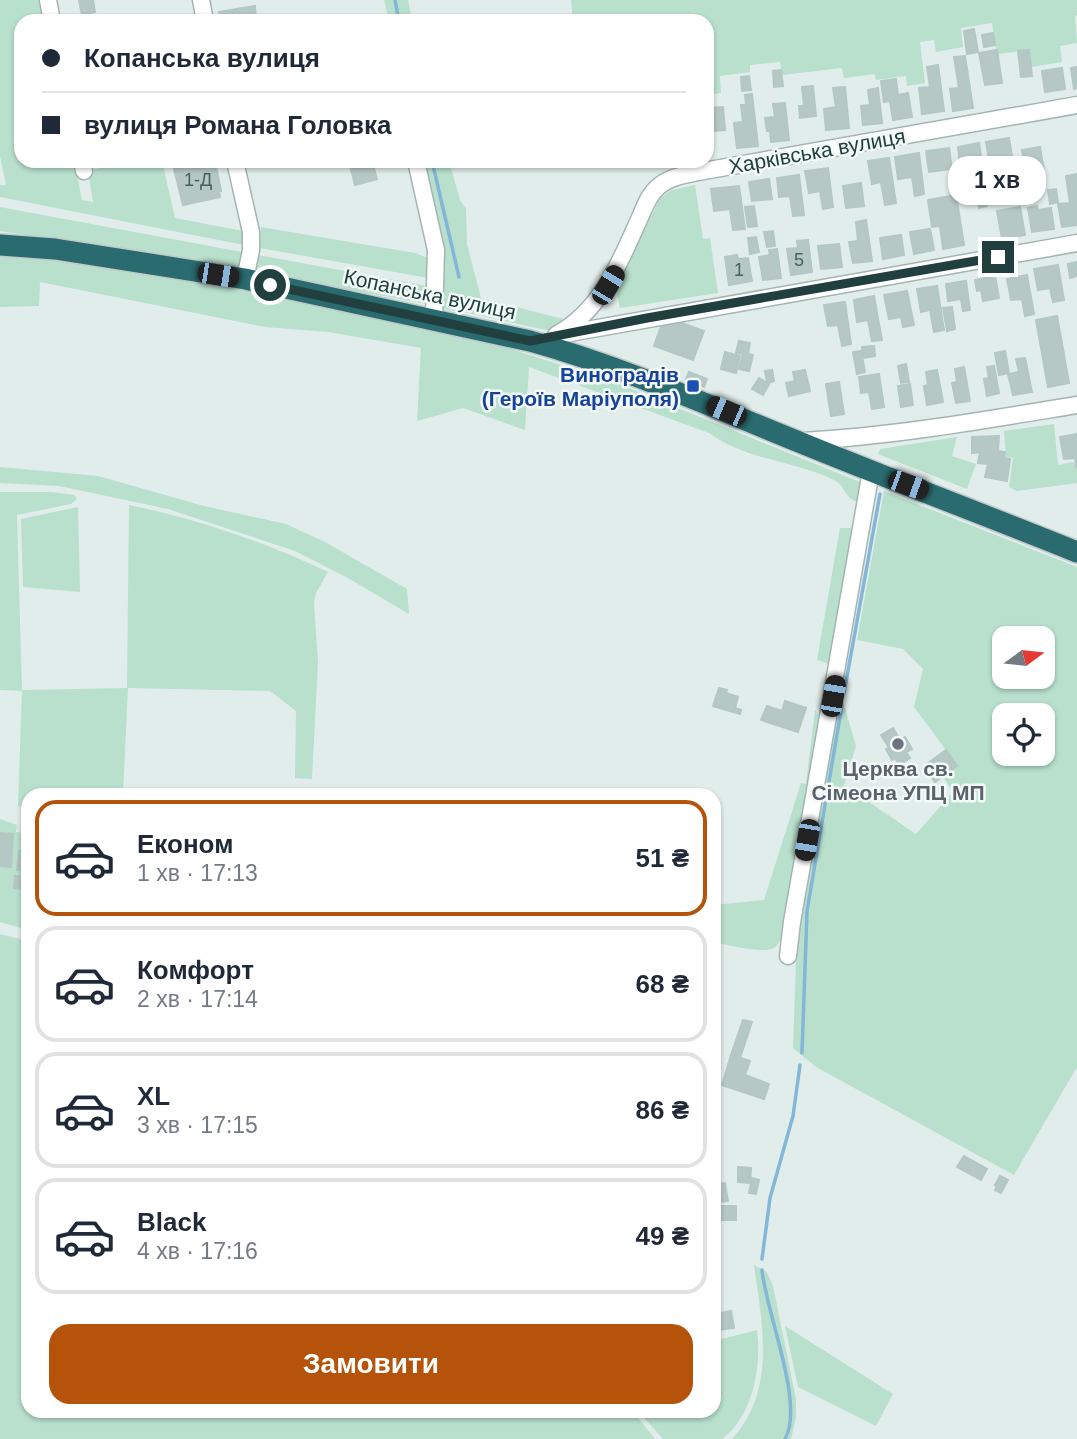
<!DOCTYPE html>
<html lang="uk">
<meta charset="utf-8">
<style>
body{margin:0;font-family:Arial,sans-serif;background:#f2f2f3;color:#1f2937;height:100vh;display:flex;flex-direction:column;font-size:26px;white-space:nowrap}
*{box-sizing:border-box;margin:0}
p{font-size:23px;color:#747a83}
.icon{flex:none;width:38px;height:38px;fill:none;stroke:currentColor;stroke-width:2;stroke-linecap:round;stroke-linejoin:round}
.map{position:relative;flex:1;overflow:hidden}
.side{position:absolute;left:21px;top:788px;width:700px;height:630px;display:flex;flex-direction:column;background:#fff;border-radius:21px;box-shadow:0 2px 5px #0004}
.side>*{flex:none}
.guide{position:absolute;left:14px;top:14px;width:700px;height:154px;border-radius:21px;box-shadow:0 2px 5px #0004;display:grid;align-content:center;height:154px;padding:0 28px;background:#fff}
.needle{width:46px;rotate:75deg}
.buttons{position:absolute;left:992px;top:626px;display:grid;gap:14px}
.buttons a{display:grid;place-items:center;width:63px;height:63px;border-radius:14px;background:#fff;box-shadow:0 2px 5px #0004;font-size:35px}
.end{position:absolute;width:32px;height:32px;margin:-16px;border:9px solid #203f3e;background:#fff;box-shadow:0 0 0 4px #fff}
.from{border-radius:50%}
.bubble{position:absolute;height:49px;border-radius:21px;background:#fff;box-shadow:0 2px 5px #0004;font-size:23px;font-weight:700;line-height:49px;text-align:center}
.car{position:absolute;width:21px;height:42px;margin:-21px -10px;border-radius:9px;box-shadow:0 0 5px 2px #0007;background:linear-gradient(#222 24%,#8ab4d8 0 40%,#222 0 76%,#8ab4d8 0 86%,#222 0)}
.guide b{display:flex;align-items:center;gap:24px;height:66px;font-size:26px}
.guide b+b{border-top:2px solid #e0e1e3}
.guide i{width:18px;height:18px;background:#1f2937}
ul{padding:12px 0 0;list-style:none}
li{display:flex;align-items:center;gap:21px;height:116px;margin:0 14px 10px;padding:0 14px;border:4px solid #e0e1e3;border-radius:21px}
li div{flex:1}
li b{display:block;font-size:26px}
li em{font-style:normal;font-weight:700}
li.on{border-color:#b45309}
li>.icon{width:63px;height:63px;stroke-width:1.5}
.cta{display:flex;gap:14px;margin-top:auto;padding:14px 28px}
.cta a{flex:1;height:80px;border-radius:21px;background:#b45309;color:#fff;font-size:28px;font-weight:700;line-height:80px;text-align:center}
.map>svg:first-child{display:block}
</style>
<div class="map">
<svg width="1077" height="1439" viewBox="0 0 1077 1439">
<rect width="100%" height="100%" fill="#e1edea"/>
<g fill="#b8e0cd" fill-rule="evenodd">
<polygon points="0,0 41,0 45,21 21,21 21,161 74,161 82,200 93,202 88,171 130,161 162,161 175,218 243,231 244,245 0,197 0,185 6,185 0,156"/>
<polygon points="384,0 408,0 412,21 389,21"/>
<polygon points="571,0 1077,0 1077,15 1075,16 1077,43 1060,46 1062,62 1031,67 1029,50 997,54 992,23 961,28 963,47 936,52 934,40 920,42 925,83 907,86 906,76 876,80 875,74 844,78 842,68 782,75 780,62 750,65 750,72 720,76 721,93 707,95 707,21 573,21"/>
<polygon points="419,161 449,161 460,200 466,209 467,244 481,298 567,320 552,329 546,330 464,312 437,308"/>
<polygon points="695,185 703,239 710,238 718,293 620,308 616,290 660,198 672,190"/>
<polygon points="0,207 242,252 244,253 240,268 238,268 0,231"/>
<polygon points="261,227 415,253 434,260 434,279 260,248"/>
<path d="M 0,253 L 26,255 L 243,290 L 409,324 L 511,349 L 614,382 L 860,482 L 857,502 C 843,496 845,485 834,480 C 794,461 746,460 709,433 L 529,367 L 525,430 L 463,408 L 417,421 L 421,348 L 328,332 L 265,327 L 40,282 L 39,306 L 0,307 Z"/>
<polygon points="253,254 427,286 430,288 427,304 257,273 254,271"/>
<polygon points="1054,424 1058,465 1073,462 1077,468 1077,483 1017,491 1009,487 1013,458 1006,457 1004,431"/>
<polygon points="957,437 952,456 976,464 967,489 878,454 880,449"/>
<polygon points="0,467 98,476 204,506 286,524 325,542 407,589 409,614 346,577 295,551 168,509 59,486 0,483"/>
<path d="M 884,491 L 1077,567 L 1077,1067 L 1014,1175 L 816,1067 L 793,1048 L 797,932 L 837,706 L 845,708 L 856,746 L 844,785 L 916,834 L 953,792 L 943,777 L 957,765 L 914,707 L 923,669 L 903,649 L 857,640 ZM 1004,639 L 1043,639 L 1043,677 L 1004,677 ZM 1004,716 L 1043,716 L 1043,754 L 1004,754 Z"/>
<path d="M 0,492 L 52,492 L 74,495 L 76,497 L 76,500 L 71,504 L 17,515 L 22,690 L 127,688 L 129,505 C 194,518 268,543 328,572 L 316,593 L 314,603 L 318,663 L 312,779 L 295,778 L 296,711 L 270,691 L 128,688 L 123,794 L 28,794 L 28,808 L 18,806 L 22,691 L 0,690 Z"/>
<polygon points="78,507 80,592 23,587 21,519"/>
<polygon points="840,528 853,528 829,664 817,660"/>
<path d="M 815,710 L 819,716 L 817,738 L 784,933 C 781,938 779,945 774,948 C 761,954 728,945 714,942 L 714,905 L 764,900 L 801,783 L 806,784 Z"/>
<polygon points="0,819 17,825 16,832 28,833 28,930 0,922"/>
<polygon points="0,934 28,941 28,1410 632,1410 655,1439 0,1439"/>
<path d="M 754,1265 L 767,1272 L 773,1286 L 796,1399 L 796,1417 L 791,1439 L 732,1439 C 777,1390 762,1324 754,1265 Z"/>
<polygon points="785,1326 893,1394 876,1426 798,1387"/>
<path d="M 757,1330 C 762,1365 753,1417 722,1439 L 663,1439 L 638,1411 L 714,1410 L 714,1341 Z"/>
</g>
<g fill="none" stroke-linecap="round" stroke-linejoin="round">
<g stroke="#84b6d7" stroke-width="3.5">
<polyline points="395,0 399,21"/>
<polyline points="432,161 459,277"/>
<polyline points="844,693 880,494"/>
<polyline points="802,1053 807,911 842,705"/>
<polyline points="762,1259 770,1198 793,1116 800,1065"/>
<path d="M 762,1270 C 766,1313 805,1404 785,1439"/>
</g>
</g>
<g fill="#b6c8c4" stroke="#b3c7c4" stroke-width="2">
<polygon points="79,0 93,0 95,12 82,15"/>
<polygon points="255,6 256,21 221,21 219,12"/>
<polygon points="974,29 978,52 967,54 964,31"/>
<polygon points="993,33 995,45 984,47 982,35"/>
<polygon points="997,50 1002,83 985,85 979,53"/>
<polygon points="1029,50 1032,76 1021,77 1018,51"/>
<polygon points="965,56 973,108 953,111 950,89 959,88 954,57"/>
<polygon points="938,65 944,111 922,114 919,88 930,87 927,67"/>
<polygon points="1077,67 1077,88 1074,89 1071,68"/>
<polygon points="1062,68 1065,89 1045,92 1042,71"/>
<polygon points="781,70 783,86 774,87 773,71"/>
<polygon points="749,76 751,90 742,91 741,77"/>
<polygon points="896,79 898,95 908,93 912,117 893,120 890,101 884,102 881,81"/>
<polygon points="813,86 816,116 800,118 799,106 804,106 802,87"/>
<polygon points="845,87 849,128 826,130 824,109 836,107 833,88"/>
<polygon points="878,88 882,123 863,125 861,106 870,105 868,90"/>
<polygon points="752,94 758,146 737,148 734,123 743,122 741,105 746,105 745,95"/>
<polygon points="785,103 789,140 771,142 770,131 767,131 765,118 775,117 773,104"/>
<polygon points="723,107 725,130 714,131 711,108"/>
<polygon points="1009,138 1013,162 990,166 986,142"/>
<polygon points="979,143 984,175 974,176 972,163 960,165 958,147"/>
<polygon points="1040,147 1045,176 1018,181 1014,163 1024,161 1022,150"/>
<polygon points="949,148 952,169 929,172 926,151"/>
<polygon points="919,153 924,194 915,196 912,177 898,179 895,157"/>
<polygon points="889,158 896,203 885,205 881,182 872,184 868,161"/>
<polygon points="193,161 215,161 221,191 219,191 220,197 183,205 174,169 194,164"/>
<polygon points="349,161 372,161 377,179 355,185"/>
<polygon points="828,168 833,207 823,209 820,191 809,193 805,171"/>
<polygon points="1077,174 1077,225 1062,227 1058,204 1070,203 1066,176"/>
<polygon points="799,175 804,215 793,216 790,196 779,197 777,178"/>
<polygon points="769,179 772,199 752,201 749,182"/>
<polygon points="861,183 864,206 846,208 843,186"/>
<polygon points="739,186 745,229 733,230 730,209 714,211 711,189"/>
<polygon points="1056,189 1058,202 1050,204 1048,190"/>
<polygon points="984,190 987,206 979,208 977,191"/>
<polygon points="956,195 964,245 943,249 940,226 932,227 928,200"/>
<polygon points="754,206 757,226 748,227 745,207"/>
<polygon points="1037,206 1038,210 1051,208 1054,229 1032,232 1028,208"/>
<polygon points="1020,207 1025,235 1002,239 997,211"/>
<polygon points="866,220 872,261 853,263 849,242 858,241 856,222"/>
<polygon points="930,229 934,250 914,254 910,232"/>
<polygon points="773,231 775,246 767,247 764,232"/>
<polygon points="901,235 904,255 883,259 880,238"/>
<polygon points="756,237 759,252 750,254 748,238"/>
<polygon points="808,240 812,272 791,275 787,249 798,248 797,241"/>
<polygon points="839,244 842,267 821,269 818,246"/>
<polygon points="777,249 781,278 763,280 759,257 770,255 769,250"/>
<polygon points="737,255 738,259 748,258 752,281 729,285 725,257"/>
<polygon points="1077,262 1077,276 1070,278 1068,264"/>
<polygon points="1058,265 1064,300 1053,302 1050,288 1038,290 1034,269"/>
<polygon points="1027,275 1034,314 1025,316 1022,299 1011,300 1007,279"/>
<polygon points="995,276 999,298 983,301 981,290 977,291 975,280"/>
<polygon points="966,281 970,310 963,311 961,299 948,301 946,284"/>
<polygon points="937,286 944,330 934,332 930,310 921,312 917,289"/>
<polygon points="907,291 914,325 903,327 901,317 889,319 884,295"/>
<polygon points="874,296 882,340 872,341 868,320 857,322 854,300"/>
<polygon points="845,302 851,344 842,346 838,325 828,326 824,305"/>
<polygon points="952,307 955,329 947,331 943,308"/>
<polygon points="1057,316 1069,383 1048,387 1036,320"/>
<polygon points="663,321 676,325 677,321 704,331 693,360 654,346"/>
<polygon points="739,341 750,343 748,354 753,355 749,371 739,369 743,354 736,353"/>
<polygon points="874,346 875,356 863,358 862,347"/>
<polygon points="861,351 865,372 857,374 853,352"/>
<polygon points="1005,351 1009,373 999,375 995,353"/>
<polygon points="725,352 740,356 736,373 721,369"/>
<polygon points="1025,358 1032,392 1013,395 1008,374 1019,372 1016,359"/>
<polygon points="906,364 909,382 901,383 898,366"/>
<polygon points="994,366 999,393 987,396 984,379 989,378 987,367"/>
<polygon points="964,367 970,401 956,403 952,383 957,382 955,369"/>
<polygon points="772,370 774,381 767,383 765,371"/>
<polygon points="805,370 810,391 789,396 786,383 795,381 793,372"/>
<polygon points="937,370 943,402 927,405 924,386 928,385 926,372"/>
<polygon points="689,372 707,379 704,387 686,379"/>
<polygon points="879,374 884,407 872,409 869,392 861,393 859,377"/>
<polygon points="759,378 769,384 763,395 752,389"/>
<polygon points="839,382 844,414 831,416 826,384"/>
<polygon points="910,384 913,405 901,407 898,386"/>
<polygon points="1077,434 1077,466 1076,467 1075,458 1064,459 1060,437"/>
<polygon points="999,436 998,451 1005,452 1004,458 1010,459 1007,481 985,477 988,464 978,463 980,452 972,453 972,437"/>
<polygon points="719,688 727,690 726,693 738,697 735,708 741,710 740,714 713,706"/>
<polygon points="785,701 806,708 798,732 761,720 767,706 782,711"/>
<polygon points="893,728 900,740 905,737 912,749 906,752 910,758 899,765 895,758 892,760 886,749 889,748 881,735"/>
<polygon points="946,750 957,766 935,782 924,766"/>
<polygon points="0,833 13,834 11,867 0,866"/>
<polygon points="19,851 28,851 28,871 17,870"/>
<polygon points="15,876 24,877 23,889 14,888"/>
<polygon points="743,1020 752,1022 740,1058 731,1055"/>
<polygon points="731,1055 750,1061 745,1075 769,1084 764,1099 722,1085"/>
<polygon points="964,1156 987,1169 981,1180 957,1167"/>
<polygon points="738,1167 751,1168 750,1183 738,1182"/>
<polygon points="1000,1176 1008,1180 1001,1193 995,1190 997,1186 995,1185"/>
<polygon points="752,1178 759,1180 756,1194 749,1193"/>
<polygon points="725,1183 728,1201 714,1203 714,1185"/>
<rect x="721" y="1206" width="15" height="14"/>
<polygon points="731,1311 734,1328 719,1330 716,1314"/>
</g>
<g fill="none" stroke-linecap="round" stroke-linejoin="round">
<defs>
<g id="minor">
<polyline points="48,0 52,21"/>
<polyline points="201,0 205,21"/>
<polyline points="82,161 84,171"/>
<polyline points="235,161 251,232 251,250 245,279"/>
<polyline points="416,161 436,250 434,320"/>
<polyline points="564,334 1077,243"/>
<path d="M 556,335 C 599,312 618,267 637,224 C 643,212 647,196 658,187 C 669,177 684,175 698,172 L 1077,105"/>
<path d="M 803,441 C 895,436 985,420 1077,405"/>
<polyline points="788,956 792,922 871,471"/>
</g>
<path id="highway" d="M 0,245 L 55,249 L 245,279 L 530,341 C 623,367 710,406 799,442 C 892,480 985,515 1077,552"/>
</defs>
<use href="#minor" stroke="#a3b5b3" stroke-width="19"/>
<use href="#highway" stroke="#c1c9c9" stroke-width="24"/>
<use href="#minor" stroke="#fff" stroke-width="16"/>
<use href="#highway" stroke="#296b6e" stroke-width="21"/>
</g>
<g fill="none" stroke-linecap="round" stroke-linejoin="round">
<polyline stroke="#203f3e" stroke-width="9" points="270,285 530,341 647,318 998,257"/>
</g>
<rect fill="#1a4fb4" stroke="#f2f9f7" stroke-width="2.5" x="686" y="379" width="14" height="14" rx="3.5"/>
<circle fill="#6b7280" stroke="#f2f9f7" stroke-width="2.5" cx="898" cy="744" r="7"/>
<g text-anchor="middle" dominant-baseline="central" stroke-width="5" stroke-linejoin="round" paint-order="stroke">
<g font-size="18" fill="#466160">
<text x="198" y="180">1-Д</text>
<text x="799" y="260">5</text>
<text x="739" y="270">1</text>
</g>
<g font-size="21" fill="#203f3e" stroke="#f2f9f7">
<text transform="translate(817 151) rotate(-10)">Харківська вулиця</text>
<text transform="translate(430 294) rotate(12)">Копанська вулиця</text>
</g>
<g font-size="21" font-weight="bold" fill="#164399" stroke="#f2f9f7" text-anchor="end">
<text x="679" y="374">Виноградів<tspan x="679" dy="24">(Героїв Маріуполя)</tspan></text>
</g>
<g font-size="21" font-weight="bold" fill="#5b616d" stroke="#f2f9f7">
<text x="898" y="768">Церква св.<tspan x="898" dy="24">Сімеона УПЦ МП</tspan></text>
</g>
</g>
</svg>
<div class="buttons">
<a><svg class="needle" viewBox="-14 -14 28 28"><path d="M0-13l5 13h-10z" fill="#e53935"/><path d="M0 13l5-13h-10z" fill="#747a83"/></svg></a>
<a><svg class="icon" aria-label="locate" viewBox="0 0 24 24"><circle cx="12" cy="12" r="6"/><path d="M12 2v4M12 18v4M2 12h4M18 12h4"/></svg></a>
</div>
<i class="end from" style="left:270px;top:285px"></i>
<i class="end" style="left:998px;top:257px"></i>
<div class="bubble" style="left:948px;top:156px;width:98px">1 хв</div>
<i class="car" style="left:218px;top:275px;rotate:99deg"></i>
<i class="car" style="left:608px;top:285px;rotate:31deg"></i>
<i class="car" style="left:726px;top:411px;rotate:293deg"></i>
<i class="car" style="left:908px;top:485px;rotate:110deg"></i>
<i class="car" style="left:833px;top:696px;rotate:10deg"></i>
<i class="car" style="left:807px;top:840px;rotate:190deg"></i>
<div class="guide">
<b><i class="from"></i>Копанська вулиця</b>
<b><i></i>вулиця Романа Головка</b>
</div>
<section class="side">
<ul>
<li class="on"><svg class="icon" aria-label="car" viewBox="0 0 24 24"><path d="M5 17H2v-5l4-1 3-4h7l3 4 3 1v5h-3M9 17h6M6 11h13"/><circle cx="7" cy="17" r="2"/><circle cx="17" cy="17" r="2"/></svg><div><b>Економ</b><p>1 хв · 17:13</p></div><em>51 ₴</em></li>
<li><svg class="icon" aria-label="car" viewBox="0 0 24 24"><path d="M5 17H2v-5l4-1 3-4h7l3 4 3 1v5h-3M9 17h6M6 11h13"/><circle cx="7" cy="17" r="2"/><circle cx="17" cy="17" r="2"/></svg><div><b>Комфорт</b><p>2 хв · 17:14</p></div><em>68 ₴</em></li>
<li><svg class="icon" aria-label="car" viewBox="0 0 24 24"><path d="M5 17H2v-5l4-1 3-4h7l3 4 3 1v5h-3M9 17h6M6 11h13"/><circle cx="7" cy="17" r="2"/><circle cx="17" cy="17" r="2"/></svg><div><b>XL</b><p>3 хв · 17:15</p></div><em>86 ₴</em></li>
<li><svg class="icon" aria-label="car" viewBox="0 0 24 24"><path d="M5 17H2v-5l4-1 3-4h7l3 4 3 1v5h-3M9 17h6M6 11h13"/><circle cx="7" cy="17" r="2"/><circle cx="17" cy="17" r="2"/></svg><div><b>Black</b><p>4 хв · 17:16</p></div><em>49 ₴</em></li>
</ul>
<div class="cta"><a>Замовити</a></div>
</section>
</div>
